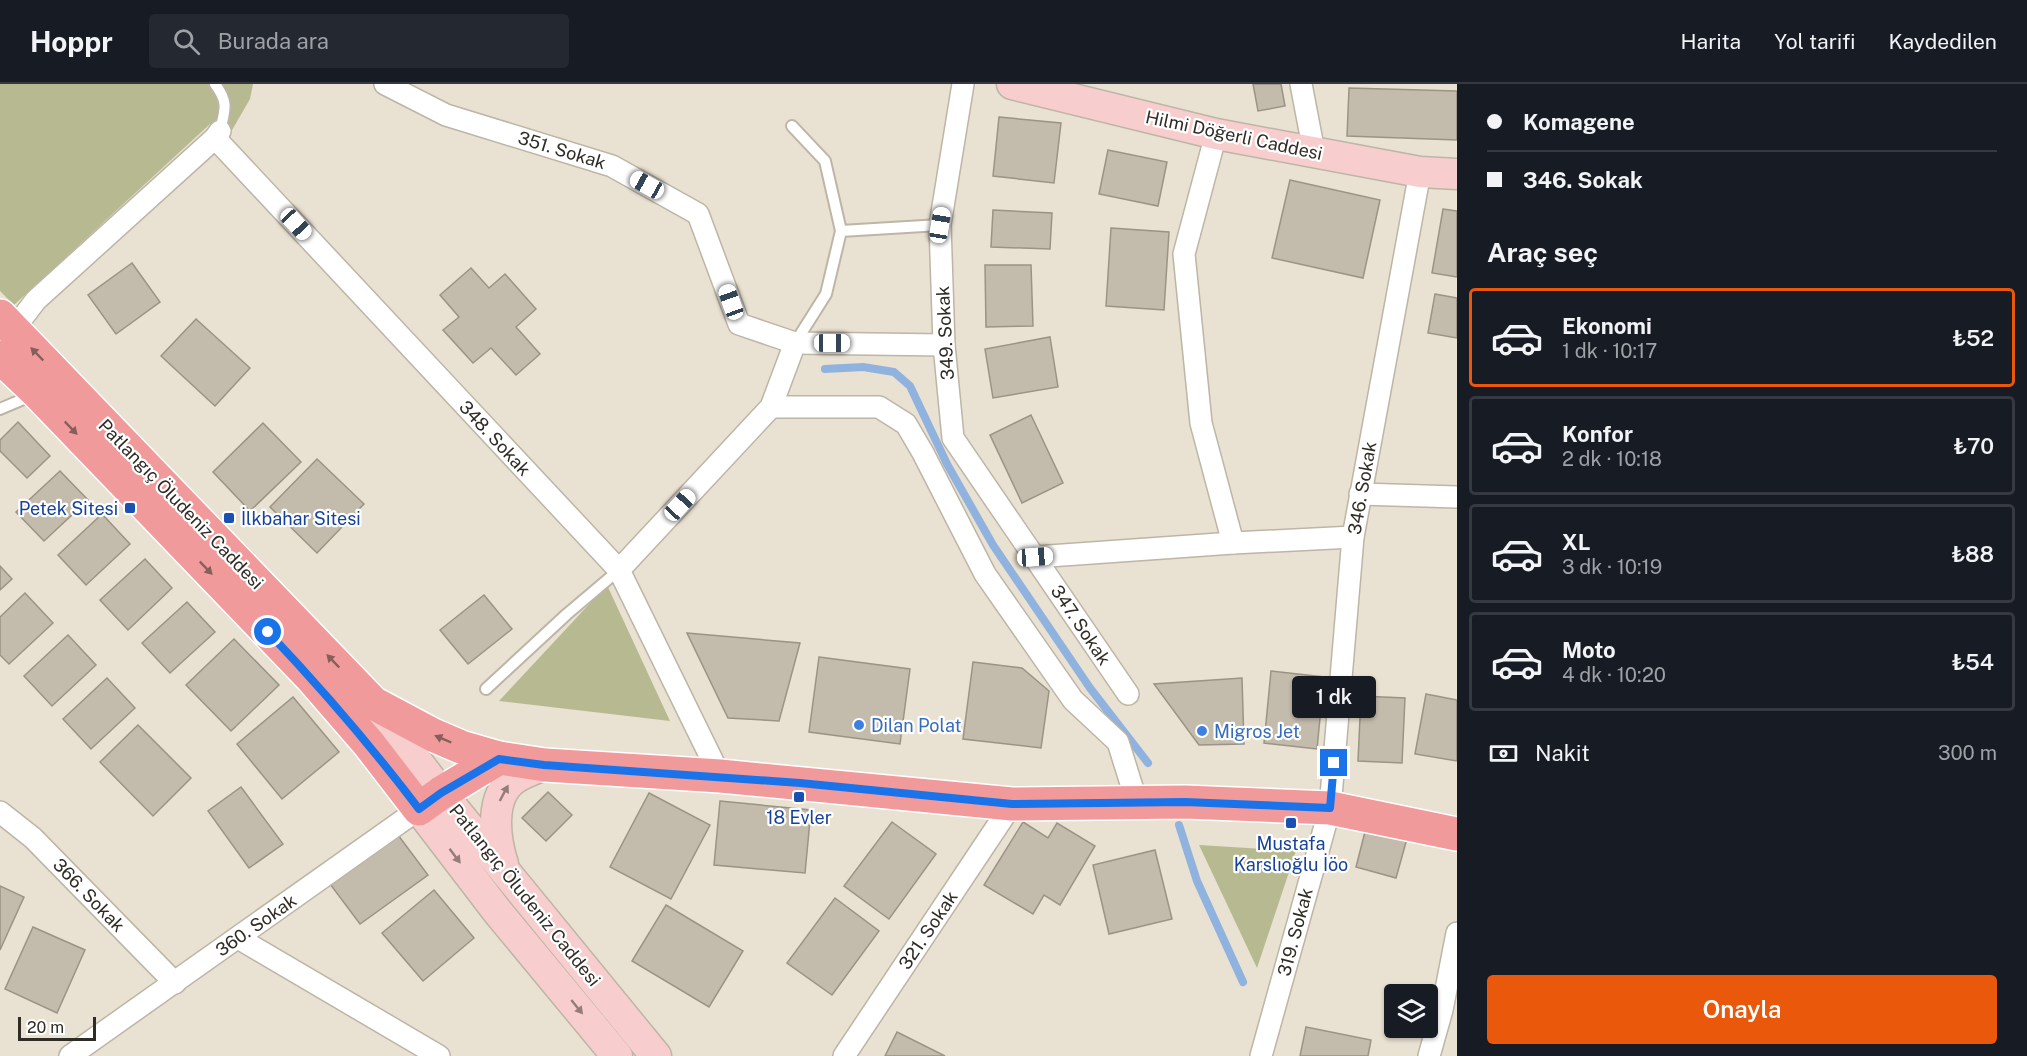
<!DOCTYPE html>
<html lang="tr">
<meta charset="utf-8">
<style>
body{margin:0;font-family:"Public Sans",sans-serif;background:#242831;color:#f1f3f6;height:100vh;display:flex;flex-direction:column;font-size:22px;white-space:nowrap}
*{box-sizing:border-box;margin:0}
p{font-size:20px;color:#9ea1a6}
.icon{flex:none;width:33px;height:33px;fill:none;stroke:currentColor;stroke-width:2;stroke-linecap:round;stroke-linejoin:round}
.map{position:relative;flex:1;overflow:hidden}
.sheet{display:flex;flex-direction:column;background:#171b24;width:570px}
.sheet>*{flex:none}
.banner{display:grid;align-content:center;height:132px;padding:0 30px;background:#171b24}
.tools{position:absolute;left:1384px;top:900px;display:grid;gap:12px}
.tools a{display:grid;place-items:center;width:54px;height:54px;border-radius:6px;background:#171b24;box-shadow:0 2px 4px #0004;font-size:30px}
.scale{position:absolute;left:18px;bottom:15px;width:78px;box-sizing:border-box;padding-left:6px;border:3px solid #2f2c26;border-top:0;font-size:16px;line-height:21px;white-space:nowrap;color:#2f2c26;-webkit-text-stroke:4px #fff;paint-order:stroke}
.end{position:absolute;width:27px;height:27px;margin:-14px;border:8px solid #1a73e8;background:#fff;box-shadow:0 0 0 3px #fff}
.from{border-radius:50%}
.bubble{position:absolute;height:42px;border-radius:6px;background:#171b24;box-shadow:0 2px 4px #0004;font-size:20px;font-weight:600;line-height:42px;text-align:center}
.car{position:absolute;width:18px;height:36px;margin:-18px -9px;border-radius:8px;box-shadow:0 0 4px 2px #0007;background:linear-gradient(#fff 24%,#345 0 40%,#fff 0 76%,#345 0 86%,#fff 0)}
.banner b{display:flex;align-items:center;gap:21px;height:57px;font-size:22px}
.banner b+b{border-top:2px solid #363941}
.banner i{width:15px;height:15px;background:#f1f3f6}
ul{padding:0;list-style:none}
li{display:flex;align-items:center;gap:18px;height:99px;margin:0 12px 9px;padding:0 18px;border:3px solid #363941;border-radius:6px}
li div{flex:1}
li b{display:block;font-size:22px}
li em{font-style:normal;font-weight:600}
li.selected{border-color:#ea580c}
li>.icon{width:54px;height:54px;stroke-width:1.5}
h2{padding:0 30px;font-size:27px;line-height:72px}
.pay{display:flex;align-items:center;gap:15px;height:66px;padding:0 30px;font-size:22px}
.pay p{margin-inline-start:auto}
.primary-button{display:flex;gap:12px;margin-top:auto;padding:12px 30px}
.primary-button a{flex:1;height:69px;border-radius:6px;background:#ea580c;color:#fff;font-size:24px;font-weight:600;line-height:69px;text-align:center}
header{display:flex;align-items:center;gap:36px;box-sizing:border-box;height:84px;padding:0 30px;background:#171b24;border-bottom:2px solid #363941}
header strong{font-size:28px}
nav{display:flex;gap:33px;margin-inline-start:auto;font-size:21px}
.search{width:420px;height:54px;background:#242831;display:flex;align-items:center;gap:15px;box-sizing:border-box;padding:0 21px;border-radius:6px;color:#9ea1a6;font-size:22px}
main{display:flex;flex:1;min-height:0}
.map>svg:first-child{display:block}
</style>
<header>
<strong>Hoppr</strong>
<div class="search"><svg class="icon" aria-label="search" viewBox="0 0 24 24"><circle cx="10" cy="10" r="6"/><path d="M15 15l6 6"/></svg>Burada ara</div>
<nav><a>Harita</a><a>Yol tarifi</a><a>Kaydedilen</a></nav>
</header>
<main>
<div class="map">
<svg width="1457" height="972" viewBox="0 0 1457 972">
<rect width="100%" height="100%" fill="#e9e1d2"/>
<g fill="#b7ba91">
<polygon points="0,0 253,0 250,15 228,53 210,40 14,221 0,207"/>
<polygon points="607,501 670,637 499,617"/>
<polygon points="1199,761 1296,767 1257,884"/>
</g>
<g fill="none" stroke-linecap="round" stroke-linejoin="round">
<g stroke="#90b2df" stroke-width="8">
<polyline points="825,285 863,283 894,288 910,302 947,380 993,461 1090,604 1148,679"/>
<polyline points="1179,741 1197,797 1243,898"/>
</g>
</g>
<g fill="#c3bbac" stroke="#9b9485" stroke-width="1.5">
<polygon points="1253,0 1281,0 1285,22 1258,27"/>
<polygon points="1349,4 1457,7 1457,56 1347,52"/>
<polygon points="999,33 1061,39 1054,99 993,92"/>
<polygon points="1108,66 1167,78 1158,122 1099,110"/>
<polygon points="1290,96 1380,116 1363,194 1272,174"/>
<polygon points="1443,125 1457,127 1457,193 1432,189"/>
<polygon points="993,126 1052,129 1050,165 991,163"/>
<polygon points="1111,144 1169,148 1164,226 1106,222"/>
<polygon points="132,179 160,218 116,250 88,211"/>
<polygon points="985,181 1031,181 1033,242 986,243"/>
<polygon points="471,184 489,204 505,190 536,225 516,243 540,270 516,291 491,264 473,279 443,246 459,233 440,211"/>
<polygon points="1435,210 1457,214 1457,254 1428,249"/>
<polygon points="196,235 250,284 215,322 161,272"/>
<polygon points="1050,253 1058,303 993,314 985,265"/>
<polygon points="1031,331 1063,399 1022,419 990,351"/>
<polygon points="18,338 50,372 27,394 0,367 0,356"/>
<polygon points="263,339 301,378 250,427 213,388"/>
<polygon points="317,375 364,420 317,469 270,423"/>
<polygon points="60,387 88,416 44,457 16,428"/>
<polygon points="102,430 130,460 86,501 58,471"/>
<polygon points="145,475 172,504 128,546 100,516"/>
<polygon points="0,482 12,495 0,506"/>
<polygon points="25,509 53,539 9,580 0,571 0,533"/>
<polygon points="484,511 512,545 468,580 440,546"/>
<polygon points="187,518 215,548 170,589 142,559"/>
<polygon points="687,549 800,559 779,637 728,634"/>
<polygon points="68,551 96,581 52,622 24,592"/>
<polygon points="234,555 279,601 231,647 186,601"/>
<polygon points="819,573 910,585 900,660 809,648"/>
<polygon points="973,578 1022,584 1049,607 1041,664 963,655"/>
<polygon points="1271,587 1324,593 1317,665 1264,659"/>
<polygon points="107,594 135,624 91,665 63,635"/>
<polygon points="1242,594 1244,660 1199,661 1154,600"/>
<polygon points="1426,610 1457,616 1457,677 1415,670"/>
<polygon points="1361,612 1405,614 1402,679 1358,677"/>
<polygon points="293,613 339,668 282,715 237,660"/>
<polygon points="138,641 191,694 153,732 100,678"/>
<polygon points="241,703 283,760 249,784 208,727"/>
<polygon points="548,708 572,731 546,757 522,734"/>
<polygon points="649,709 710,741 671,815 610,783"/>
<polygon points="720,717 811,726 805,789 714,781"/>
<polygon points="892,738 936,770 889,835 844,802"/>
<polygon points="1023,738 1048,754 1057,739 1095,762 1060,821 1044,811 1033,830 984,801"/>
<polygon points="1367,740 1408,751 1396,794 1356,783"/>
<polygon points="398,751 428,791 360,840 330,800"/>
<polygon points="1155,766 1172,835 1109,850 1093,781"/>
<polygon points="0,802 24,813 0,866"/>
<polygon points="434,806 474,854 423,897 382,849"/>
<polygon points="835,814 879,847 832,911 787,879"/>
<polygon points="666,821 743,867 709,923 632,877"/>
<polygon points="33,843 85,866 57,929 5,905"/>
<polygon points="1306,943 1371,956 1368,972 1300,972"/>
<polygon points="897,948 945,972 885,972"/>
</g>
<g fill="none" stroke-linecap="round" stroke-linejoin="round">
<defs>
<g id="lane">
<path d="M 215,0 C 229,19 225,25 220,47"/>
<polyline points="792,42 825,77 841,147"/>
<polyline points="795,259 826,210 841,147 940,141"/>
<polyline points="0,325 33,311"/>
<polyline points="486,605 567,530 619,486"/>
</g>
<g id="street">
<polyline points="385,0 446,31 612,82 698,130 739,240 795,259 944,261"/>
<polyline points="963,0 940,141 944,261 953,354 1128,610"/>
<polyline points="1301,0 1314,68"/>
<polyline points="1216,50 1184,170 1201,339 1233,459"/>
<polyline points="215,54 619,486 720,692"/>
<polyline points="13,246 36,216 215,54 220,47"/>
<polyline points="771,323 879,323 906,340 923,369 985,490 1073,616 1118,658 1137,719"/>
<polyline points="1360,410 1457,413"/>
<polyline points="1035,473 1233,459 1353,453"/>
<polyline points="619,486 771,323 795,259"/>
<polyline points="0,728 33,754 175,899"/>
<polyline points="238,854 439,972"/>
<polyline points="70,972 419,725"/>
<polyline points="844,972 1012,720"/>
<polyline points="1261,972 1330,724 1353,453 1420,88"/>
<polyline points="1429,972 1442,926 1457,849"/>
</g>
<g id="secondary">
<polyline points="1012,0 1216,50 1420,88 1457,90"/>
<polyline points="373,619 441,709 656,972"/>
<polyline points="419,725 497,827 617,972"/>
<path d="M 503,780 C 495,755 489,713 514,695 C 523,689 534,685 545,681"/>
</g>
<g id="primary">
<polyline points="0,232 373,619 433,651 461,663 499,674 545,681 720,692 1012,720 1185,718 1330,724 1457,750"/>
<polyline points="0,273 38,309 311,593 369,660 419,725 441,709 499,674"/>
</g>
</defs>
<use href="#lane" stroke="#bdb5a6" stroke-width="14"/>
<use href="#street" stroke="#bdb5a6" stroke-width="24"/>
<use href="#secondary" stroke="#bdb5a6" stroke-width="33"/>
<use href="#primary" stroke="#fff" stroke-width="36"/>
<use href="#lane" stroke="#fff" stroke-width="10"/>
<use href="#street" stroke="#fff" stroke-width="21"/>
<use href="#secondary" stroke="#f8cdcd" stroke-width="30"/>
<use href="#primary" stroke="#f19a9b" stroke-width="33"/>
</g>
<defs><path id="oneway-solid" d="M-6-.8H1V-3.2L6.5 0L1 3.2V.8H-6Z" transform="scale(1.5)"/></defs>
<g fill="#865e5b">
<use href="#oneway-solid" transform="translate(37 270) rotate(-134)"/>
<use href="#oneway-solid" transform="translate(71 344) rotate(46)"/>
<use href="#oneway-solid" transform="translate(206 484) rotate(46)"/>
<use href="#oneway-solid" transform="translate(333 577) rotate(-134)"/>
<use href="#oneway-solid" transform="translate(443 655) rotate(-157)"/>
</g>
<g fill="#947c7a">
<use href="#oneway-solid" transform="translate(504 709) rotate(-62)"/>
<use href="#oneway-solid" transform="translate(455 772) rotate(53)"/>
<use href="#oneway-solid" transform="translate(577 923) rotate(51)"/>
</g>
<g fill="none" stroke-linecap="round" stroke-linejoin="round">
<path stroke="#1a73e8" stroke-width="8" d="M 268,548 C 322,605 372,663 419,725 L 441,709 L 499,675 L 544,681 L 800,699 L 1012,720 L 1185,718 L 1330,724 L 1334,679"/>
</g>
<g fill="#1a4fb4" stroke="#fff" stroke-width="2">
<rect x="124" y="418" width="12" height="12" rx="3"/>
<rect x="223" y="428" width="12" height="12" rx="3"/>
<rect x="793" y="707" width="12" height="12" rx="3"/>
<rect x="1285" y="733" width="12" height="12" rx="3"/>
</g>
<g fill="#3f7fe0" stroke="#fff" stroke-width="2">
<circle cx="859" cy="641" r="6"/>
<circle cx="1202" cy="647" r="6"/>
</g>
<g text-anchor="middle" dominant-baseline="central" stroke-width="4.5" stroke-linejoin="round" paint-order="stroke">
<g font-size="18" fill="#2f2c26" stroke="#fff">
<text transform="translate(1234 51) rotate(12)">Hilmi Döğerli Caddesi</text>
<text transform="translate(562 66) rotate(17)">351. Sokak</text>
<text transform="translate(945 249) rotate(-93)">349. Sokak</text>
<text transform="translate(495 354) rotate(47)">348. Sokak</text>
<text transform="translate(1362 404) rotate(-80)">346. Sokak</text>
<text transform="translate(181 420) rotate(46)">Patlangıç Öludeniz Caddesi</text>
<text transform="translate(1081 541) rotate(56)">347. Sokak</text>
<text transform="translate(89 811) rotate(46)">366. Sokak</text>
<text transform="translate(525 811) rotate(51)">Patlangıç Öludeniz Caddesi</text>
<text transform="translate(256 841) rotate(-35)">360. Sokak</text>
<text transform="translate(928 846) rotate(-56)">321. Sokak</text>
<text transform="translate(1295 848) rotate(-75)">319. Sokak</text>
</g>
<g font-size="18" fill="#164399" stroke="#fff">
<text x="118" y="424" text-anchor="end">Petek Sitesi</text>
<text x="241" y="434" text-anchor="start">İlkbahar Sitesi</text>
<text x="799" y="733">18 Evler</text>
<text x="1291" y="759">Mustafa<tspan x="1291" dy="21">Karslıoğlu İöo</tspan></text>
</g>
<g font-size="18" fill="#366cbe" stroke="#fff" text-anchor="start">
<text x="871" y="641">Dilan Polat</text>
<text x="1214" y="647">Migros Jet</text>
</g>
</g>
</svg>
<div class="tools">
<a><svg class="icon" aria-label="layers" viewBox="0 0 24 24"><path d="M12 4l9 5-9 5-9-5zM3 14l9 5 9-5"/></svg></a>
</div>
<div class="scale">20 m</div>
<i class="end from" style="left:268px;top:548px"></i>
<i class="end" style="left:1334px;top:679px"></i>
<div class="bubble" style="left:1292px;top:592px;width:84px">1 dk</div>
<i class="car" style="left:647px;top:101px;rotate:299deg"></i>
<i class="car" style="left:296px;top:140px;rotate:137deg"></i>
<i class="car" style="left:940px;top:141px;rotate:9deg"></i>
<i class="car" style="left:731px;top:218px;rotate:340deg"></i>
<i class="car" style="left:832px;top:259px;rotate:90deg"></i>
<i class="car" style="left:680px;top:421px;rotate:43deg"></i>
<i class="car" style="left:1035px;top:473px;rotate:86deg"></i>
</div>
<section class="sheet">
<div class="banner">
<b><i class="from"></i>Komagene</b>
<b><i></i>346. Sokak</b>
</div>
<h2>Araç seç</h2>
<ul>
<li class="selected"><svg class="icon" aria-label="car" viewBox="0 0 24 24"><path d="M5 17H2v-5l4-1 3-4h7l3 4 3 1v5h-3M9 17h6M6 11h13"/><circle cx="7" cy="17" r="2"/><circle cx="17" cy="17" r="2"/></svg><div><b>Ekonomi</b><p>1 dk · 10:17</p></div><em>₺52</em></li>
<li><svg class="icon" aria-label="car" viewBox="0 0 24 24"><path d="M5 17H2v-5l4-1 3-4h7l3 4 3 1v5h-3M9 17h6M6 11h13"/><circle cx="7" cy="17" r="2"/><circle cx="17" cy="17" r="2"/></svg><div><b>Konfor</b><p>2 dk · 10:18</p></div><em>₺70</em></li>
<li><svg class="icon" aria-label="car" viewBox="0 0 24 24"><path d="M5 17H2v-5l4-1 3-4h7l3 4 3 1v5h-3M9 17h6M6 11h13"/><circle cx="7" cy="17" r="2"/><circle cx="17" cy="17" r="2"/></svg><div><b>XL</b><p>3 dk · 10:19</p></div><em>₺88</em></li>
<li><svg class="icon" aria-label="car" viewBox="0 0 24 24"><path d="M5 17H2v-5l4-1 3-4h7l3 4 3 1v5h-3M9 17h6M6 11h13"/><circle cx="7" cy="17" r="2"/><circle cx="17" cy="17" r="2"/></svg><div><b>Moto</b><p>4 dk · 10:20</p></div><em>₺54</em></li>
</ul>
<div class="pay"><svg class="icon" aria-label="cash" viewBox="0 0 24 24"><path d="M3 7h18v10H3z"/><circle cx="12" cy="12" r="2"/></svg>Nakit<p>300 m</p></div>
<div class="primary-button"><a>Onayla</a></div>
</section>
</main>
